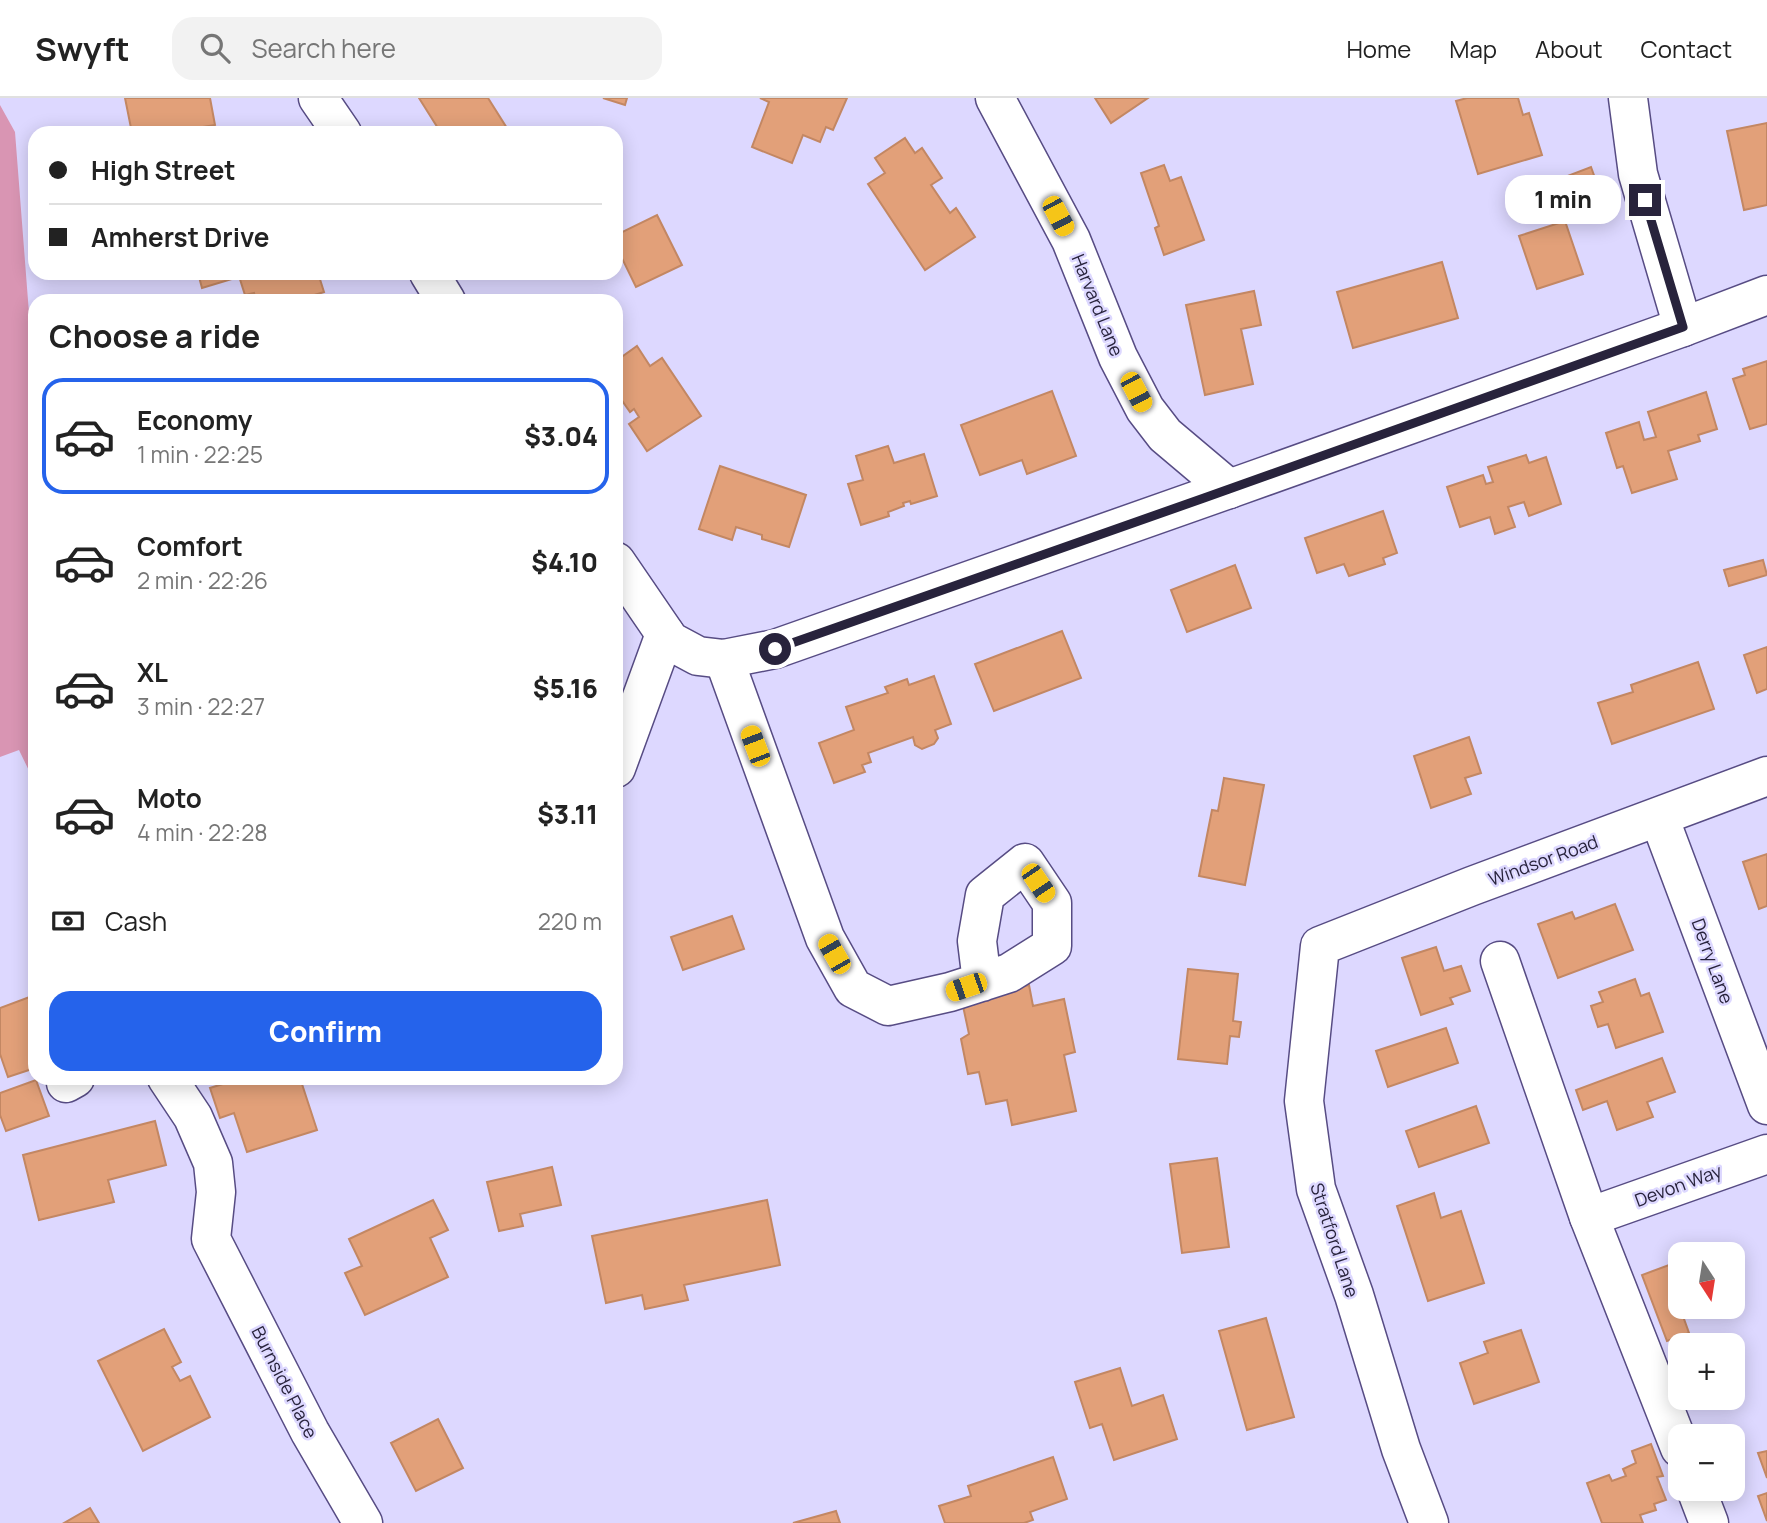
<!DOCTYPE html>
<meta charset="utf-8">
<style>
body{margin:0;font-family:Manrope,sans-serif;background:#f2f2f2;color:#222;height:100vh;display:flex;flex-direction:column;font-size:26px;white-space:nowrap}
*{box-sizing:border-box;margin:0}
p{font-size:23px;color:#767676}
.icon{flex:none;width:38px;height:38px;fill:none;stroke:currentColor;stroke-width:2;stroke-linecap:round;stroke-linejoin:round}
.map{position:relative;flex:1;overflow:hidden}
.drawer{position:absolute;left:28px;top:196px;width:595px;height:791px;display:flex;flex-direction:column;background:#fff;border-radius:21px;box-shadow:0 4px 18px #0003}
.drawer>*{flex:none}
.banner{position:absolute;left:28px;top:28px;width:595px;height:154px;border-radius:21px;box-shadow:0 4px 18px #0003;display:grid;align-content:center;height:154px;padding:0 21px;background:#fff}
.needle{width:46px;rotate:168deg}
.tools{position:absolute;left:1668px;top:1144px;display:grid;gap:14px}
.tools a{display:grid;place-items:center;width:77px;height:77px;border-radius:14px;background:#fff;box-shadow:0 4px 18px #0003;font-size:35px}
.end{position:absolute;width:32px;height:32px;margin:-16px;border:9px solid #28233c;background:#fff;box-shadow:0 0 0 4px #fff}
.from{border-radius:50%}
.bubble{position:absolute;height:49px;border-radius:21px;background:#fff;box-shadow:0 4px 18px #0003;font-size:23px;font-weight:800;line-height:49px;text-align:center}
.car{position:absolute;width:21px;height:42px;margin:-21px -10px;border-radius:9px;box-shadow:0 0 5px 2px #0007;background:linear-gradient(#f5c518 24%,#345 0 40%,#f5c518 0 76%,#345 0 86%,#f5c518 0)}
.banner b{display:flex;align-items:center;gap:24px;height:66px;font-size:26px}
.banner b+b{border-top:2px solid #e0e0e0}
.banner i{width:18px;height:18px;background:#222}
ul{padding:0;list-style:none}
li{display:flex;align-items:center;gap:21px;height:116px;margin:0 14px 10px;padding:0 7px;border:4px solid transparent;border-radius:21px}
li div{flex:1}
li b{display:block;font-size:26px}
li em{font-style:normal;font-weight:800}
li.on{border-color:#2563eb}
li>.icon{width:63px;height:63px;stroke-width:1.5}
h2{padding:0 21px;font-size:32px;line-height:84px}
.pay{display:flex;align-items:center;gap:18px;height:77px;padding:0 21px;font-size:26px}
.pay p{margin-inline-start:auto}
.button{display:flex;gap:14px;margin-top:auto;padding:14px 21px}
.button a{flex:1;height:80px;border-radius:21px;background:#2563eb;color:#fff;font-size:28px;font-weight:800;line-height:80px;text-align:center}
header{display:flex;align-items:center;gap:42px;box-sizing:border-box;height:98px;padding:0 35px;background:#fff;border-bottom:2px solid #e0e0e0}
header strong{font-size:33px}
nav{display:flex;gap:38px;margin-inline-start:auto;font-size:24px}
.search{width:490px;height:63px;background:#f2f2f2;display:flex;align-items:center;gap:18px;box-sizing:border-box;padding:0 24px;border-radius:21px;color:#767676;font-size:26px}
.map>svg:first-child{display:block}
</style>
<header>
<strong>Swyft</strong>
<div class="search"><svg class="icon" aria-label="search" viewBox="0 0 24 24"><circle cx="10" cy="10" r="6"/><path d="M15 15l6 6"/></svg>Search here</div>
<nav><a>Home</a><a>Map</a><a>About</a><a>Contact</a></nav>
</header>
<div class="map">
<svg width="1767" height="1425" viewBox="0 0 1767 1425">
<rect width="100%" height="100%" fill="#ddd8ff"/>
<polygon fill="#d995b3" points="0,7 15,34 33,267 35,270 35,685 19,652 0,659"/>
<g fill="#e2a079" stroke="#c38763" stroke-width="2">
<polygon points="125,0 210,0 215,27 184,32 184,34 181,35 132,35"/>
<polygon points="419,0 488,0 510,35 441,35"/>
<polygon points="603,0 627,0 625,7"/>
<polygon points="760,0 847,0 833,32 826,29 820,44 803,37 792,65 752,49 769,4"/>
<polygon points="1095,0 1148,0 1111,25"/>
<polygon points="1467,0 1518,0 1523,17 1529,15 1542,57 1478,76 1456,3"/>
<polygon points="1767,25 1767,107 1744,112 1727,33"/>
<polygon points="905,40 915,55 922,50 942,80 931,87 950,115 956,110 975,139 925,172 868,86 885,75 875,60"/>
<polygon points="1164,67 1170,83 1181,79 1204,142 1164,157 1155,130 1159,128 1141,75"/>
<polygon points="1591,69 1600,94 1566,107 1557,82"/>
<polygon points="657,117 682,167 636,189 616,148 616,137"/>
<polygon points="1565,123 1583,176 1537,191 1519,138"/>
<polygon points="1442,164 1458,220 1353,250 1337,194"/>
<polygon points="198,175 234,175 235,180 202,190"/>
<polygon points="238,175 318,175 324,194 295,203 256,203 254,195 245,197"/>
<polygon points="1254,193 1261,227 1241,231 1253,286 1205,297 1186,207"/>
<polygon points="637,248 650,268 662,260 701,318 647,353 629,326 639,319 634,311 630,314 616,294 616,263"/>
<polygon points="1767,263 1767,326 1750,331 1733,281 1745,277 1743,271"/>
<polygon points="1052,293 1076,358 1027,376 1022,362 980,377 961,327"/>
<polygon points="1706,294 1717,331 1698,337 1700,343 1668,353 1677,381 1632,395 1623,368 1617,370 1606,335 1639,324 1644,342 1656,339 1648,314"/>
<polygon points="888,348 894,365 924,356 937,398 911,406 910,403 903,405 904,408 888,414 889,418 861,427 848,386 863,382 856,358"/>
<polygon points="1526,357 1529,365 1546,359 1561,406 1529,418 1524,404 1508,409 1515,429 1495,436 1490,419 1460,429 1447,389 1483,377 1486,386 1493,384 1488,369"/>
<polygon points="720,368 806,397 789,449 762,441 762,437 736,429 732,442 699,431"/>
<polygon points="1383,413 1397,455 1383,460 1385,466 1349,478 1344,466 1317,475 1305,440"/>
<polygon points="1763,462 1767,477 1729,488 1724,472"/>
<polygon points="1235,467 1251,510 1187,534 1171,492"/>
<polygon points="1062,533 1081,580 994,613 975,566"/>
<polygon points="1767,549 1767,591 1757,595 1744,557"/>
<polygon points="1698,564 1714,611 1612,646 1598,605 1633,594 1631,587"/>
<polygon points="934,578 951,626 935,632 938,640 934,646 922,651 915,647 913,639 868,655 871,664 862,667 865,674 834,685 819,645 854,632 846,609 888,595 885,589 907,581 909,587"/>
<polygon points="1469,639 1481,675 1465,680 1471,696 1431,710 1414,658"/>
<polygon points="1224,680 1264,687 1245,787 1199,778 1212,712 1218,713"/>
<polygon points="1767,756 1767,808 1759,811 1743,764"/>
<polygon points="1615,806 1633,852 1558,880 1538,826 1572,814 1575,821"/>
<polygon points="732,818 744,851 683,872 671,839"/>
<polygon points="1436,849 1444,873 1461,868 1470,893 1450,900 1453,906 1421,917 1402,860"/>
<polygon points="1188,871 1238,876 1233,923 1241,924 1239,939 1230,938 1227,966 1178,961"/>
<polygon points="1635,881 1641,898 1649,895 1663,934 1616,950 1608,926 1598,929 1591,908 1603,904 1599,894"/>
<polygon points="1029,887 1033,908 1064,901 1075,954 1064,957 1076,1013 1012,1027 1007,1002 986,1006 979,974 968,976 961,941 969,936 963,908 989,902 988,896"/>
<polygon points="35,897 35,970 8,979 0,956 0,910"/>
<polygon points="1446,930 1458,965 1388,989 1376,953"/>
<polygon points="1662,960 1675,994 1647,1004 1653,1019 1617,1032 1607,1003 1583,1012 1576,992"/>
<polygon points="242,980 300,980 317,1032 247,1054 234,1015 220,1020 210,990"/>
<polygon points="36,982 49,1018 6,1033 0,1017 0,995"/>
<polygon points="1476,1008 1489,1045 1419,1069 1406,1033"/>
<polygon points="155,1023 166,1067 108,1082 114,1104 39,1122 23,1057"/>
<polygon points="1217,1060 1229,1149 1182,1155 1170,1066"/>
<polygon points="552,1069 561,1107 520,1116 523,1128 499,1133 487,1084"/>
<polygon points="1434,1095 1441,1120 1461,1113 1484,1185 1428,1203 1397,1108"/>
<polygon points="433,1102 448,1132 430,1140 448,1179 365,1217 345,1175 362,1168 349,1141"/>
<polygon points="767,1102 780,1167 684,1187 688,1202 645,1211 642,1197 606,1205 592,1138"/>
<polygon points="1712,1151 1714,1157 1697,1157"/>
<polygon points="1680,1163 1680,1206 1679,1207 1689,1235 1667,1243 1642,1177"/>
<polygon points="1266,1220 1294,1319 1247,1332 1219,1233"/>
<polygon points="164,1231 181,1264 172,1269 180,1283 190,1278 210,1319 143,1353 98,1263"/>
<polygon points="1521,1232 1539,1284 1474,1306 1460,1265 1488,1255 1484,1244"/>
<polygon points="1120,1270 1132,1308 1163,1297 1177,1341 1114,1362 1102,1326 1090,1330 1075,1284"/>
<polygon points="438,1321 463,1370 416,1393 391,1345"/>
<polygon points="1651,1346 1663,1378 1657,1379 1666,1402 1654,1406 1656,1412 1640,1417 1643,1425 1602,1425 1587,1385 1609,1377 1612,1383 1626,1378 1623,1371 1636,1365 1632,1353"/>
<polygon points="1767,1353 1767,1380 1758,1355"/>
<polygon points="1053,1359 1067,1401 1030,1414 1033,1422 1024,1425 945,1425 939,1408 971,1398 968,1388"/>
<polygon points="1767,1395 1767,1423 1758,1398"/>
<polygon points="90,1410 99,1425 64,1425"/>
<polygon points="836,1413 840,1425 793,1425"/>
</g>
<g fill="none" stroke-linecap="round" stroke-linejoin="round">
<defs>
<g id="minor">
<polyline points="318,0 342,35"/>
<polyline points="995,0 1071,142 1118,259 1145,311 1165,337 1229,391"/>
<polyline points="1628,0 1638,76 1683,229"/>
<polyline points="429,175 446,203"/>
<polyline points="616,464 670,543 698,558 724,561 775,551 1229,391 1683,229 1767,197"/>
<polyline points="724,561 825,840 853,890 888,908 950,894 1009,875 1052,848 1052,805 1025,765 985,797 977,843 982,884"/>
<polyline points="616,670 665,536"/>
<polyline points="1659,719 1767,1007"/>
<polyline points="1500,863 1589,1119 1680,1350"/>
<polyline points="167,980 193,1019 213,1065 216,1094 211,1141 310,1334 363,1425"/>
<polyline points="66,985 75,980"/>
<polyline points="1589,1119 1767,1056"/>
<polyline points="1696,1391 1709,1425"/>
<polyline points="1429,1425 1401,1351 1354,1197 1316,1091 1304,1003 1320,848 1472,788 1767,678"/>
</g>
</defs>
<use href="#minor" stroke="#574c84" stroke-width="41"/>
<use href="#minor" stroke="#fff" stroke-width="38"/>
</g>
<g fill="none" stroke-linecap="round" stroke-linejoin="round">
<polyline stroke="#28233c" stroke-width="9" points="775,551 1204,400 1683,229 1645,102"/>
</g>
<g text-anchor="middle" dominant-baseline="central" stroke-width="5" stroke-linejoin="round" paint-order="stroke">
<g font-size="18" fill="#28233c" stroke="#ddd8ff">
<text transform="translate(1098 207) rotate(68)">Harvard Lane</text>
<text transform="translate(1543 762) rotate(-20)">Windsor Road</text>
<text transform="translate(1713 863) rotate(70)">Derry Lane</text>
<text transform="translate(1678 1087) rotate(-20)">Devon Way</text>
<text transform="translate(1335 1142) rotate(72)">Stratford Lane</text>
<text transform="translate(285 1284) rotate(63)">Burnside Place</text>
</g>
</g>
</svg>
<div class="tools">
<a><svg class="needle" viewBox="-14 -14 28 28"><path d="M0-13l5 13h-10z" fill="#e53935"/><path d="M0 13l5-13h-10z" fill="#767676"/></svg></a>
<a>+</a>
<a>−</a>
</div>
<i class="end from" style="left:775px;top:551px"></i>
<i class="end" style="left:1645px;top:102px"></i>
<div class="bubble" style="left:1505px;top:77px;width:116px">1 min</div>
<i class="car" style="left:1058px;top:118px;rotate:152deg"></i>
<i class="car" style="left:1136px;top:294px;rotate:152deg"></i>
<i class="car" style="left:755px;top:648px;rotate:339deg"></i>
<i class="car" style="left:1038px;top:785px;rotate:146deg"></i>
<i class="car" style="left:834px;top:856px;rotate:330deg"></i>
<i class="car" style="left:966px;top:889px;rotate:251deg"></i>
<div class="banner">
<b><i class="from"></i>High Street</b>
<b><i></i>Amherst Drive</b>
</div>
<section class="drawer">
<h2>Choose a ride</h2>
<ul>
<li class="on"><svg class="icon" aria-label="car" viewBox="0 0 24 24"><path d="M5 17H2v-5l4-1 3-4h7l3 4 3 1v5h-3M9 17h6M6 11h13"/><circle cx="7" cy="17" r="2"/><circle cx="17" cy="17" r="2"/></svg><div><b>Economy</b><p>1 min · 22:25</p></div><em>$3.04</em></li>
<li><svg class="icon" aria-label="car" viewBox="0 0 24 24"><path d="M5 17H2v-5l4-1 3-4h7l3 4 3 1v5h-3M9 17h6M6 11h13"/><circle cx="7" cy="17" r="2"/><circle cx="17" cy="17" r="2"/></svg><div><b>Comfort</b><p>2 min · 22:26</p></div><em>$4.10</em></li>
<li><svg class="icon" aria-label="car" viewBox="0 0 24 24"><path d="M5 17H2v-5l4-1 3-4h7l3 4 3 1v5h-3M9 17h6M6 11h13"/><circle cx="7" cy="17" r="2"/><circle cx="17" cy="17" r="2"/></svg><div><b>XL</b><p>3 min · 22:27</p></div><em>$5.16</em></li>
<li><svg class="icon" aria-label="car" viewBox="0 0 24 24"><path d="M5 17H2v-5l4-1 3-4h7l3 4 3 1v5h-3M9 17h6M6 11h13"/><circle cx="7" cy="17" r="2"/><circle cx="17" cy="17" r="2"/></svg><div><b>Moto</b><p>4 min · 22:28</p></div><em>$3.11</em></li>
</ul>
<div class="pay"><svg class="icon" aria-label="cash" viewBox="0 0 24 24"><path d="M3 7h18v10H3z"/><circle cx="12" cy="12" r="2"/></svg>Cash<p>220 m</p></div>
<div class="button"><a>Confirm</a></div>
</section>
</div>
